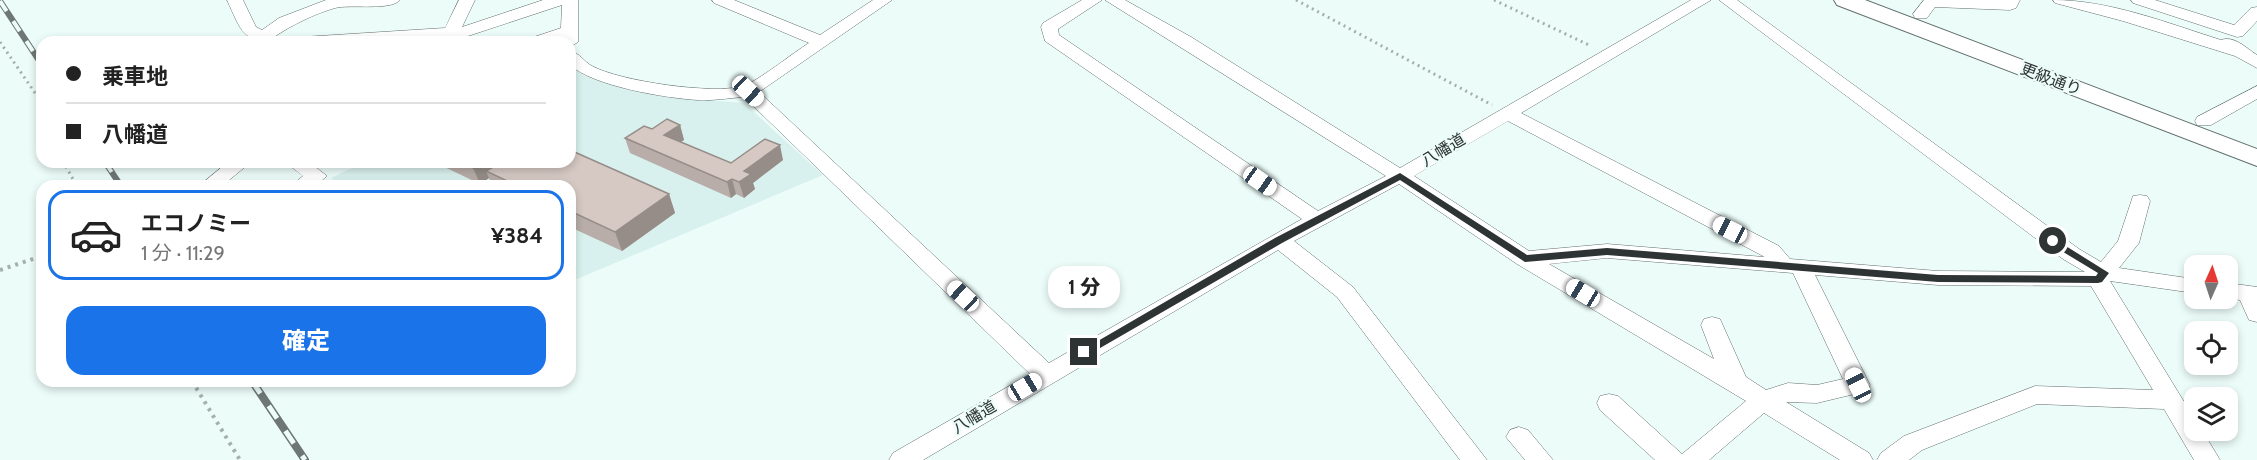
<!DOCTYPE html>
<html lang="ja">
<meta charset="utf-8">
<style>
body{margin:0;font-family:Cabin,"Noto Sans JP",sans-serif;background:#f6f6f6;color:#222;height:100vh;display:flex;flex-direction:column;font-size:22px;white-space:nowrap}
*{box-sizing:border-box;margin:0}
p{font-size:20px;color:#767676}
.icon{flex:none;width:33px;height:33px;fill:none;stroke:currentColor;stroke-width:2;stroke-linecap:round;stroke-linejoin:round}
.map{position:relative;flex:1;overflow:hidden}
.side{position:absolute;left:36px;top:180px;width:540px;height:207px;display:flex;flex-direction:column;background:#fff;border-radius:18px;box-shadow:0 3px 9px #0003}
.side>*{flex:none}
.guide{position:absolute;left:36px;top:36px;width:540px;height:132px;border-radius:18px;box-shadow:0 3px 9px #0003;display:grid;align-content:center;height:132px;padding:0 30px;background:#fff}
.needle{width:39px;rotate:3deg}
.buttons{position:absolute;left:2184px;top:255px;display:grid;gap:12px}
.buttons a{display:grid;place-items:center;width:54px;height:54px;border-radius:12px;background:#fff;box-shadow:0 3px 9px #0003;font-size:30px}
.end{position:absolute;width:27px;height:27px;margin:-14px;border:8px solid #2e3333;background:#fff;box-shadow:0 0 0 3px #fff}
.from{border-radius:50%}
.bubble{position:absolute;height:42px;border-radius:18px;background:#fff;box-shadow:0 3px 9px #0003;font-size:20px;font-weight:800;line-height:42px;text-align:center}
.car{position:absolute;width:18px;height:36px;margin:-18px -9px;border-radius:8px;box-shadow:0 0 4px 2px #0007;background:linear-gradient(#fff 24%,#345 0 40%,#fff 0 76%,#345 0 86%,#fff 0)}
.guide b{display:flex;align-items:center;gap:21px;height:57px;font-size:22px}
.guide b+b{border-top:2px solid #e0e0e0}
.guide i{width:15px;height:15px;background:#222}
ul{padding:10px 0 0;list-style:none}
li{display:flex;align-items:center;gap:18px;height:90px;margin:0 12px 9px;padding:0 18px;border:3px solid transparent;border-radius:18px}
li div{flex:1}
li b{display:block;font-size:22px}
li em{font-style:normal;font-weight:800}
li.current{border-color:#1a73e8}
li>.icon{width:54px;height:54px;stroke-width:1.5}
.primary-button{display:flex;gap:12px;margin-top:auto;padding:12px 30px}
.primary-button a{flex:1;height:69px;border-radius:18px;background:#1a73e8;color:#fff;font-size:24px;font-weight:800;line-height:69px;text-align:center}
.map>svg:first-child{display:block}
</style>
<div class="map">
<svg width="2257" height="460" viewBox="0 0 2257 460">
<rect width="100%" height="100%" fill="#ecfcf9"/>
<polygon fill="#d9f1ee" points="570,67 585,76 605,83 667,97 744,103 823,175 570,282 570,186 340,186 331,178 364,162 570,162"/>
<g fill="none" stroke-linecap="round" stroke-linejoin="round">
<defs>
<g id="street">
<path d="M 227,0 L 243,0 L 256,27 L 262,30 L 279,18 L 326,0 L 400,0 C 391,11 350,4 335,8 C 314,14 292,25 274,37 L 280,42 C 241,42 242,32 227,0 Z"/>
<polygon points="459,0 475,0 462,27 543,0 578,0 578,42 570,47 570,42 560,42 561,39 553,42 528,42 531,38 561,28 562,5 465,37 386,42 294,42 297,38 303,37 445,28"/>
<path d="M 712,0 L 734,0 L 820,35 L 873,0 L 892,0 L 759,92 L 1049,363 L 1302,219 L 1045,41 L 1041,27 L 1043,23 L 1082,0 L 1102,0 L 1058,29 L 1059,35 L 1318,211 L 1386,176 L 1105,0 L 1125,0 L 1191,37 L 1400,168 L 1691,0 L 1711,0 L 1521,113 L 1779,246 L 1790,259 L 1938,271 L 2085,272 L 2063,259 L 1719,0 L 1737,0 L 2079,249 L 2101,262 L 2118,241 L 2133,196 L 2140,195 L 2147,196 L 2150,201 L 2139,243 L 2119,268 L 2194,279 L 2194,293 L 2110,281 L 2194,418 L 2194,430 L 2202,430 L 2220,460 L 2194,460 L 2164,409 L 2037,404 L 1922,450 L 1909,460 L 1877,460 L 1881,453 L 1904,436 L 2035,386 L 2153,390 L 2091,286 L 1938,285 L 1815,275 L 1870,385 L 1867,391 L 1817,403 L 1786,402 L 1869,453 L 1873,460 L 1840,460 L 1764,413 L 1709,460 L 1655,460 L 1600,410 L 1597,403 L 1600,396 L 1609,394 L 1618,396 L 1682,454 L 1746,401 L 1517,264 L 1399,184 L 1294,241 L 1353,287 L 1487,460 L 1460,460 L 1337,297 L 1278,250 L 923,460 L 889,460 L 893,453 L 1030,374 L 744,97 C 729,98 712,101 698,100 C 665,98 593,86 570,65 L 570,51 C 580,53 584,62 592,66 C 619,81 714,95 743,86 C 757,82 794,52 809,43 L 714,3 ZM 1508,121 L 1763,256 L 1764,257 L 1607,244 L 1529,251 L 1414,176 ZM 1607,258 L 1793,273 L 1843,379 L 1817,385 L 1788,383 L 1766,390 L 1746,377 L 1720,319 L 1712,317 L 1704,319 L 1701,325 L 1714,359 L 1549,264 Z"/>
<polygon points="1924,0 2020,0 2016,8 2010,10 1935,7 1927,18 1915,18 1913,14"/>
<path d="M 2053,0 C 2110,0 2167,23 2221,40 C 2234,35 2246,48 2257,55 L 2257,68 L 2235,56 L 2123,21 L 2055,3 Z"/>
<polygon points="2131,0 2155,0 2234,25 2251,8 2257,7 2257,21 2243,36 2237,37 2133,3"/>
<polygon points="2257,86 2257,99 2211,125 2197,125 2195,121 2197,117"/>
<polygon points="228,162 251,162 222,186 199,186"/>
<polygon points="285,162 309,162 327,176 315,186 291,186 303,176"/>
<polygon points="2228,283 2257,287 2257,322 2249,320 2240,300 2228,298"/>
<polygon points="1519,427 1528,430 1553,460 1525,460 1506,437 1510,430"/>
</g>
<polygon id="secondary" points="1834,0 1865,0 2257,149 2257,166 1837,5"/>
</defs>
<use href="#street" stroke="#616f6d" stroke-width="1"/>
<use href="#secondary" stroke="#616f6d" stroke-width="2"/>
<g stroke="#a4b0ae" stroke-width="3" stroke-dasharray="2 4" stroke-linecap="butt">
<polyline points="1296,0 1492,105"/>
<polyline points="1494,0 1591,46"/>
<polyline points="0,42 42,103"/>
<polyline points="68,162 65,165 77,186"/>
</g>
<g stroke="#a4b0ae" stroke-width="4" stroke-dasharray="3 5" stroke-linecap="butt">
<polyline points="0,270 42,256"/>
<polyline points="192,381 240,460"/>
</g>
<use href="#street" fill="#fff" fill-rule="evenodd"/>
<use href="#secondary" fill="#fff" fill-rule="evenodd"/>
<defs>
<g id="rail-far1">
<polyline points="0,1 42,65"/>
<polyline points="105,162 121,186"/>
</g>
<polyline id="rail" points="252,381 305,460"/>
</defs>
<use href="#rail-far1" stroke="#6f7776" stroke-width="6"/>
<use href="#rail" stroke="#6f7776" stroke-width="8"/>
<use href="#rail-far1" stroke="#ecfcf9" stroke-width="4" stroke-dasharray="12" stroke-linecap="butt"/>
<use href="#rail" stroke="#ecfcf9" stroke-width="5" stroke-dasharray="15" stroke-linecap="butt"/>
</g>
<g fill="#b8ada8">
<polygon points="680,125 684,140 681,142 731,163 783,160 753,183 755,189 744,198 736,194 731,198 630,153 625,138 652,129"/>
<polygon points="434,162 570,162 669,194 675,213 622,251 570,227 570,186 493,186 489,178 480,184"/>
</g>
<g fill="#968d88">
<polygon points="680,125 684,140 668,150 664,135"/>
<polygon points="780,145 783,160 753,183 755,189 744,198 739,182 744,171"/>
<polygon points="483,162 516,162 486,171 489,178 480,184 473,168"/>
<polygon points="732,179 736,194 731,198 727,182"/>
<polygon points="669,194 675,213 622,251 615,232"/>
</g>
<g fill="#d6c9c3" stroke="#968d88" stroke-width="1.5">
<polygon points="667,119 680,125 664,135 731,163 765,139 780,145 744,171 751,174 739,182 732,179 727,182 625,138 644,126 652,129"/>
<polygon points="570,150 669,194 615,232 570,211 570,186 518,186 486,171 502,162 570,162"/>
<polygon points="460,162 483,162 473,168"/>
</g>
<polygon fill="#2e3333" points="1400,173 1527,255 1607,248 1938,275 2096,276 2098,273 2050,244 2048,241 2053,238 2109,273 2102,282 2098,283 1938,282 1607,255 1525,262 1400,180 1282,243 1088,355 1084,356 1079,352 1275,238"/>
<g text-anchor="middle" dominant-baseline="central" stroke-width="4.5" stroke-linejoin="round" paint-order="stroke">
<g font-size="16" fill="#2e3333" stroke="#ecfcf9">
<text transform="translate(2051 79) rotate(21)">更級通り</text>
<text transform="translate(1443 150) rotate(-31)">八幡道</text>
<text transform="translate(974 417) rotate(-31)">八幡道</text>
</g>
</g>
</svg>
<div class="buttons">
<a><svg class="needle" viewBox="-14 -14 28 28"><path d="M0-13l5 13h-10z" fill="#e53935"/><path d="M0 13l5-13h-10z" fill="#767676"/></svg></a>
<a><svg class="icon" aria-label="locate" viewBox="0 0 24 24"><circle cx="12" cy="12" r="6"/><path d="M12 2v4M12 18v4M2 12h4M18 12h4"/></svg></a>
<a><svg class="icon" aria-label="layers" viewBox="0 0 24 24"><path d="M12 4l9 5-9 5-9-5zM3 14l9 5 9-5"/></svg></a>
</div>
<i class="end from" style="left:2053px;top:241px"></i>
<i class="end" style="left:1084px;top:352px"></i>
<div class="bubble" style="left:1048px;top:266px;width:72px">1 分</div>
<i class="car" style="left:748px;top:91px;rotate:133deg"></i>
<i class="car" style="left:1260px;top:181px;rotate:125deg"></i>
<i class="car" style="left:1730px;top:230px;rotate:297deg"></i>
<i class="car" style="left:1583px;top:293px;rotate:301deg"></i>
<i class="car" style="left:963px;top:296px;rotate:313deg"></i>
<i class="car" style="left:1858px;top:385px;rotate:334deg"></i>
<i class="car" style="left:1025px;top:387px;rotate:59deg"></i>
<div class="guide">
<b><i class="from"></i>乗車地</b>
<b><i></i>八幡道</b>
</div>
<section class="side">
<ul>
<li class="current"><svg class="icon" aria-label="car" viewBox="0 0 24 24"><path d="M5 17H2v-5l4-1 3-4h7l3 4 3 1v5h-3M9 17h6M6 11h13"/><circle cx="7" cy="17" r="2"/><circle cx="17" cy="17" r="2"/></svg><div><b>エコノミー</b><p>1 分 · 11:29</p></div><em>¥384</em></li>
</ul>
<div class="primary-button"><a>確定</a></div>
</section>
</div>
